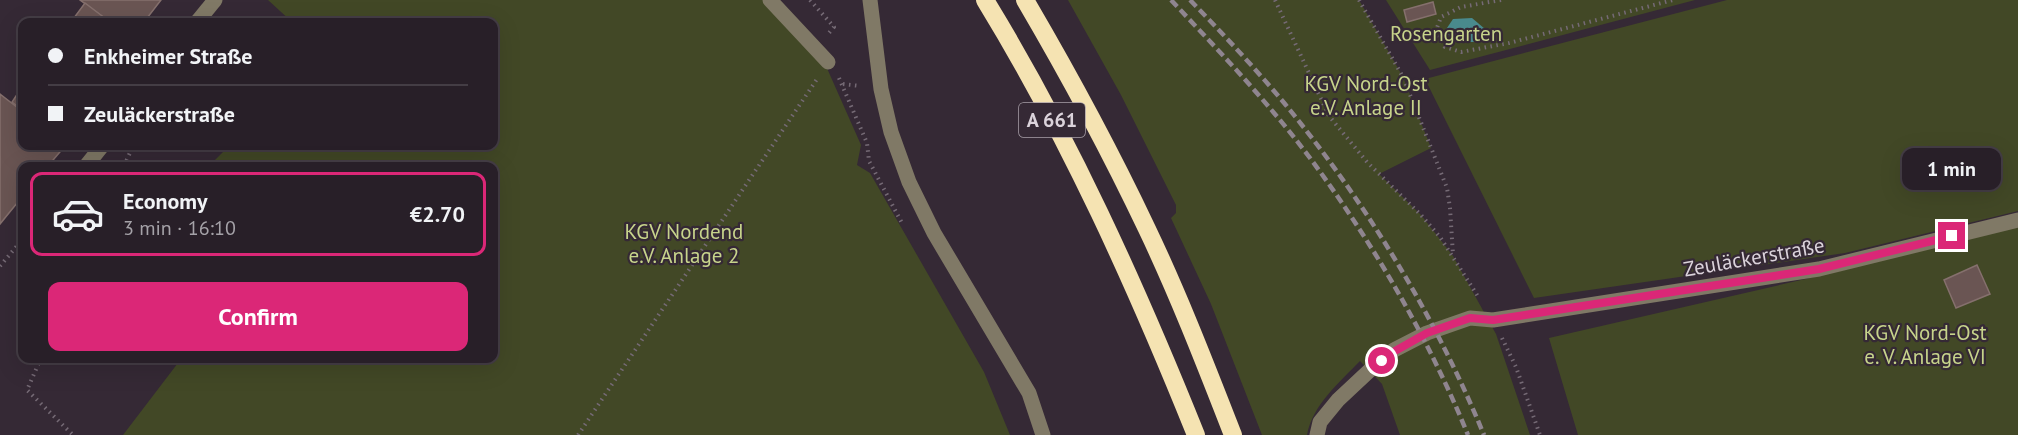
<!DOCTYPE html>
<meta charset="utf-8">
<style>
body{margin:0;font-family:"PT Sans",sans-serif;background:#302730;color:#f1f3f6;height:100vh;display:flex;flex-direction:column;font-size:22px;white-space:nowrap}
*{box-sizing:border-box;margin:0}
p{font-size:20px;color:#a5a2a8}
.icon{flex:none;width:33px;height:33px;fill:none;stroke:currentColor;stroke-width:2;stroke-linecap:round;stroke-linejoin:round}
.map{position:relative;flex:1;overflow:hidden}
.side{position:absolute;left:18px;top:162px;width:480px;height:201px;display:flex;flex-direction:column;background:#281f28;border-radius:12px;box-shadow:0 6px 24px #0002,0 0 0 2px #443d45}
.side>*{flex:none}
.hud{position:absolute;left:18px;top:18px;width:480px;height:132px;border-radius:12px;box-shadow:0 6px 24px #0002,0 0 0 2px #443d45;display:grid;align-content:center;height:132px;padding:0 30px;background:#281f28}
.end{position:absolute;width:27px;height:27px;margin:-14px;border:8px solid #db2777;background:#fff;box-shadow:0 0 0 3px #fff}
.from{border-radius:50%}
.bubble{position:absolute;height:42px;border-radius:12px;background:#281f28;box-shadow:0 6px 24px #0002,0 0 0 2px #443d45;font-size:20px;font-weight:700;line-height:42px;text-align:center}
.hud b{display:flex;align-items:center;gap:21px;height:57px;font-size:22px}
.hud b+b{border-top:2px solid #443d45}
.hud i{width:15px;height:15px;background:#f1f3f6}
ul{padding:10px 0 0;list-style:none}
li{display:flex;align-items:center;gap:18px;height:84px;margin:0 12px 9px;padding:0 18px;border:3px solid #443d45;border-radius:12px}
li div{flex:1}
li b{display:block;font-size:22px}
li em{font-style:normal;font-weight:700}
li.current{border-color:#db2777}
li>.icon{width:54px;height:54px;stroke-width:1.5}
.cta{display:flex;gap:12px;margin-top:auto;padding:12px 30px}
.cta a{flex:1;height:69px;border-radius:12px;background:#db2777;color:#fff;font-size:24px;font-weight:700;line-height:69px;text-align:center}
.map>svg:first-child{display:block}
</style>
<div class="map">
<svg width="2018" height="435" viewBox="0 0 2018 435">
<rect width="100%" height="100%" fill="#352935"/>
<g fill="#424826">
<polygon points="268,0 763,0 826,66 861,145 857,165 870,173 984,372 1010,435 123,435 181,359 494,358 494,166 209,166 229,146 494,146 494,22 292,22"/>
<path d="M 1068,0 L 1359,0 L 1403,77 L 1431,148 L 1379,174 L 1421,215 L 1453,256 L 1496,334 L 1530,435 L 1400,435 L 1382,384 L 1360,361 C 1339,383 1313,404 1307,435 L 1262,435 L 1211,304 L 1171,218 L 1176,213 L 1176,205 L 1121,95 Z"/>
<polygon points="1386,0 1695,0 1430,70"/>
<polygon points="1727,0 2018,0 2018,211 1845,253 1534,298 1425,79"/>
<polygon points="2018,227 2018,435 1578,435 1549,338 1823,275"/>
</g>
<polygon fill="#498a8d" points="1472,18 1485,29 1474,42 1455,42 1445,31 1453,19"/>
<g fill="#6a5553" stroke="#85706d" stroke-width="1.5">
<polygon points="80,0 161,0 144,22 110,22"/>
<polygon points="1433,2 1436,14 1407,22 1404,10"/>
<polygon points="85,3 110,22 71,22"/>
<polygon points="22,87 22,110 12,102"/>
<polygon points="0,94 22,111 22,146 65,146 48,166 22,166 22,197 0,224"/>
<polygon points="1977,265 1990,294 1956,308 1944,280"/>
</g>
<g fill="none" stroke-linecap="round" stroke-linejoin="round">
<g stroke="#756a75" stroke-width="4" stroke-dasharray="1.5 4.5" stroke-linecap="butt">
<polyline points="810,0 834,27 828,34"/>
<polyline points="1275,0 1329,116 1367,162 1421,215 1440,237 1479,298"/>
<polyline points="1359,0 1403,77 1447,188 1450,208 1453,255"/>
<polyline points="1501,0 1461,7 1441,17 1435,33 1445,47 1461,52 1509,43 1673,0"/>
<polyline points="839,78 867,143 869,161 903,225"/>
<polyline points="843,84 860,86"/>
<polyline points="124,166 133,146"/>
<polyline points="0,266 22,240"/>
<polyline points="1502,338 1516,367 1540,435"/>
<polyline points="41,358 27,390 73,435"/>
<polyline points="578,435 817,79"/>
</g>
<g stroke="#807966" stroke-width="15">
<polyline points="770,0 828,62"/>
<polyline points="870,0 881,89 891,132 909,182 934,233 1029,393 1043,435"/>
<polyline points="197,22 215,0"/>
<polyline points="86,166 102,146"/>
<polyline points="1317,435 1320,422 1338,400 1369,371 1394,350 1427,333 1470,318 1493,320 1819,269 2018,220"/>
</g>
<g stroke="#f5e3b2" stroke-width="18">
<path d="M 985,0 C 1069,137 1136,286 1196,435"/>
<path d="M 1025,0 C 1069,75 1110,151 1147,229 C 1179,296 1206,366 1233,435"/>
</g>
<g stroke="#8f858f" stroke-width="4.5" stroke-dasharray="9 4.5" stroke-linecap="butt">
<path d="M 1171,0 C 1219,51 1268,102 1310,158 C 1373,243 1428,337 1468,435"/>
<path d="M 1190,0 C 1223,34 1255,68 1285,104 C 1367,204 1435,316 1484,435"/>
</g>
</g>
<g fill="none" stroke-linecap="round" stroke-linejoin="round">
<polyline stroke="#db2777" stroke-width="8" points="1382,361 1395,351 1427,333 1470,318 1493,320 1819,269 1952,236"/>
</g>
<g text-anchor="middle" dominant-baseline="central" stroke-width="4.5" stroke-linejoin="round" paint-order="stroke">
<rect fill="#352935" stroke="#a9a0a9" stroke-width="1.5" x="1019" y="103" width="66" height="34" rx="4.5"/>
<g font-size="20" font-weight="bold" fill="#dbd3db">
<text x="1052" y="120">A 661</text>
</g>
<g font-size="21" fill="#c7d48b" stroke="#352935">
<text x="1446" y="33">Rosengarten</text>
<text x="1366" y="83">KGV Nord-Ost<tspan x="1366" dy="24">e.V. Anlage II</tspan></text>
<text x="684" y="231">KGV Nordend<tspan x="684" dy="24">e.V. Anlage 2</tspan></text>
<text x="1925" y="332">KGV Nord-Ost<tspan x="1925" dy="24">e. V. Anlage VI</tspan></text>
</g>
<g font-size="21" fill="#dbd3db" stroke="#352935">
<text transform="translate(1754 257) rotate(-10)">Zeuläckerstraße</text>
</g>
</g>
</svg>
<i class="end from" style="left:1382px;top:361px"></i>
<i class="end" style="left:1952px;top:236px"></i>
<div class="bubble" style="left:1902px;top:148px;width:99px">1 min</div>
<div class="hud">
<b><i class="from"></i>Enkheimer Straße</b>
<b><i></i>Zeuläckerstraße</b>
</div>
<section class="side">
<ul>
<li class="current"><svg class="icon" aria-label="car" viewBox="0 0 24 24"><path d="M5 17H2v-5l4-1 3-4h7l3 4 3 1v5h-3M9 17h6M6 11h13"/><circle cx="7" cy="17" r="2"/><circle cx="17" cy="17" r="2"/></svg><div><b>Economy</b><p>3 min · 16:10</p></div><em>€2.70</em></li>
</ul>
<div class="cta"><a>Confirm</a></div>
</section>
</div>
